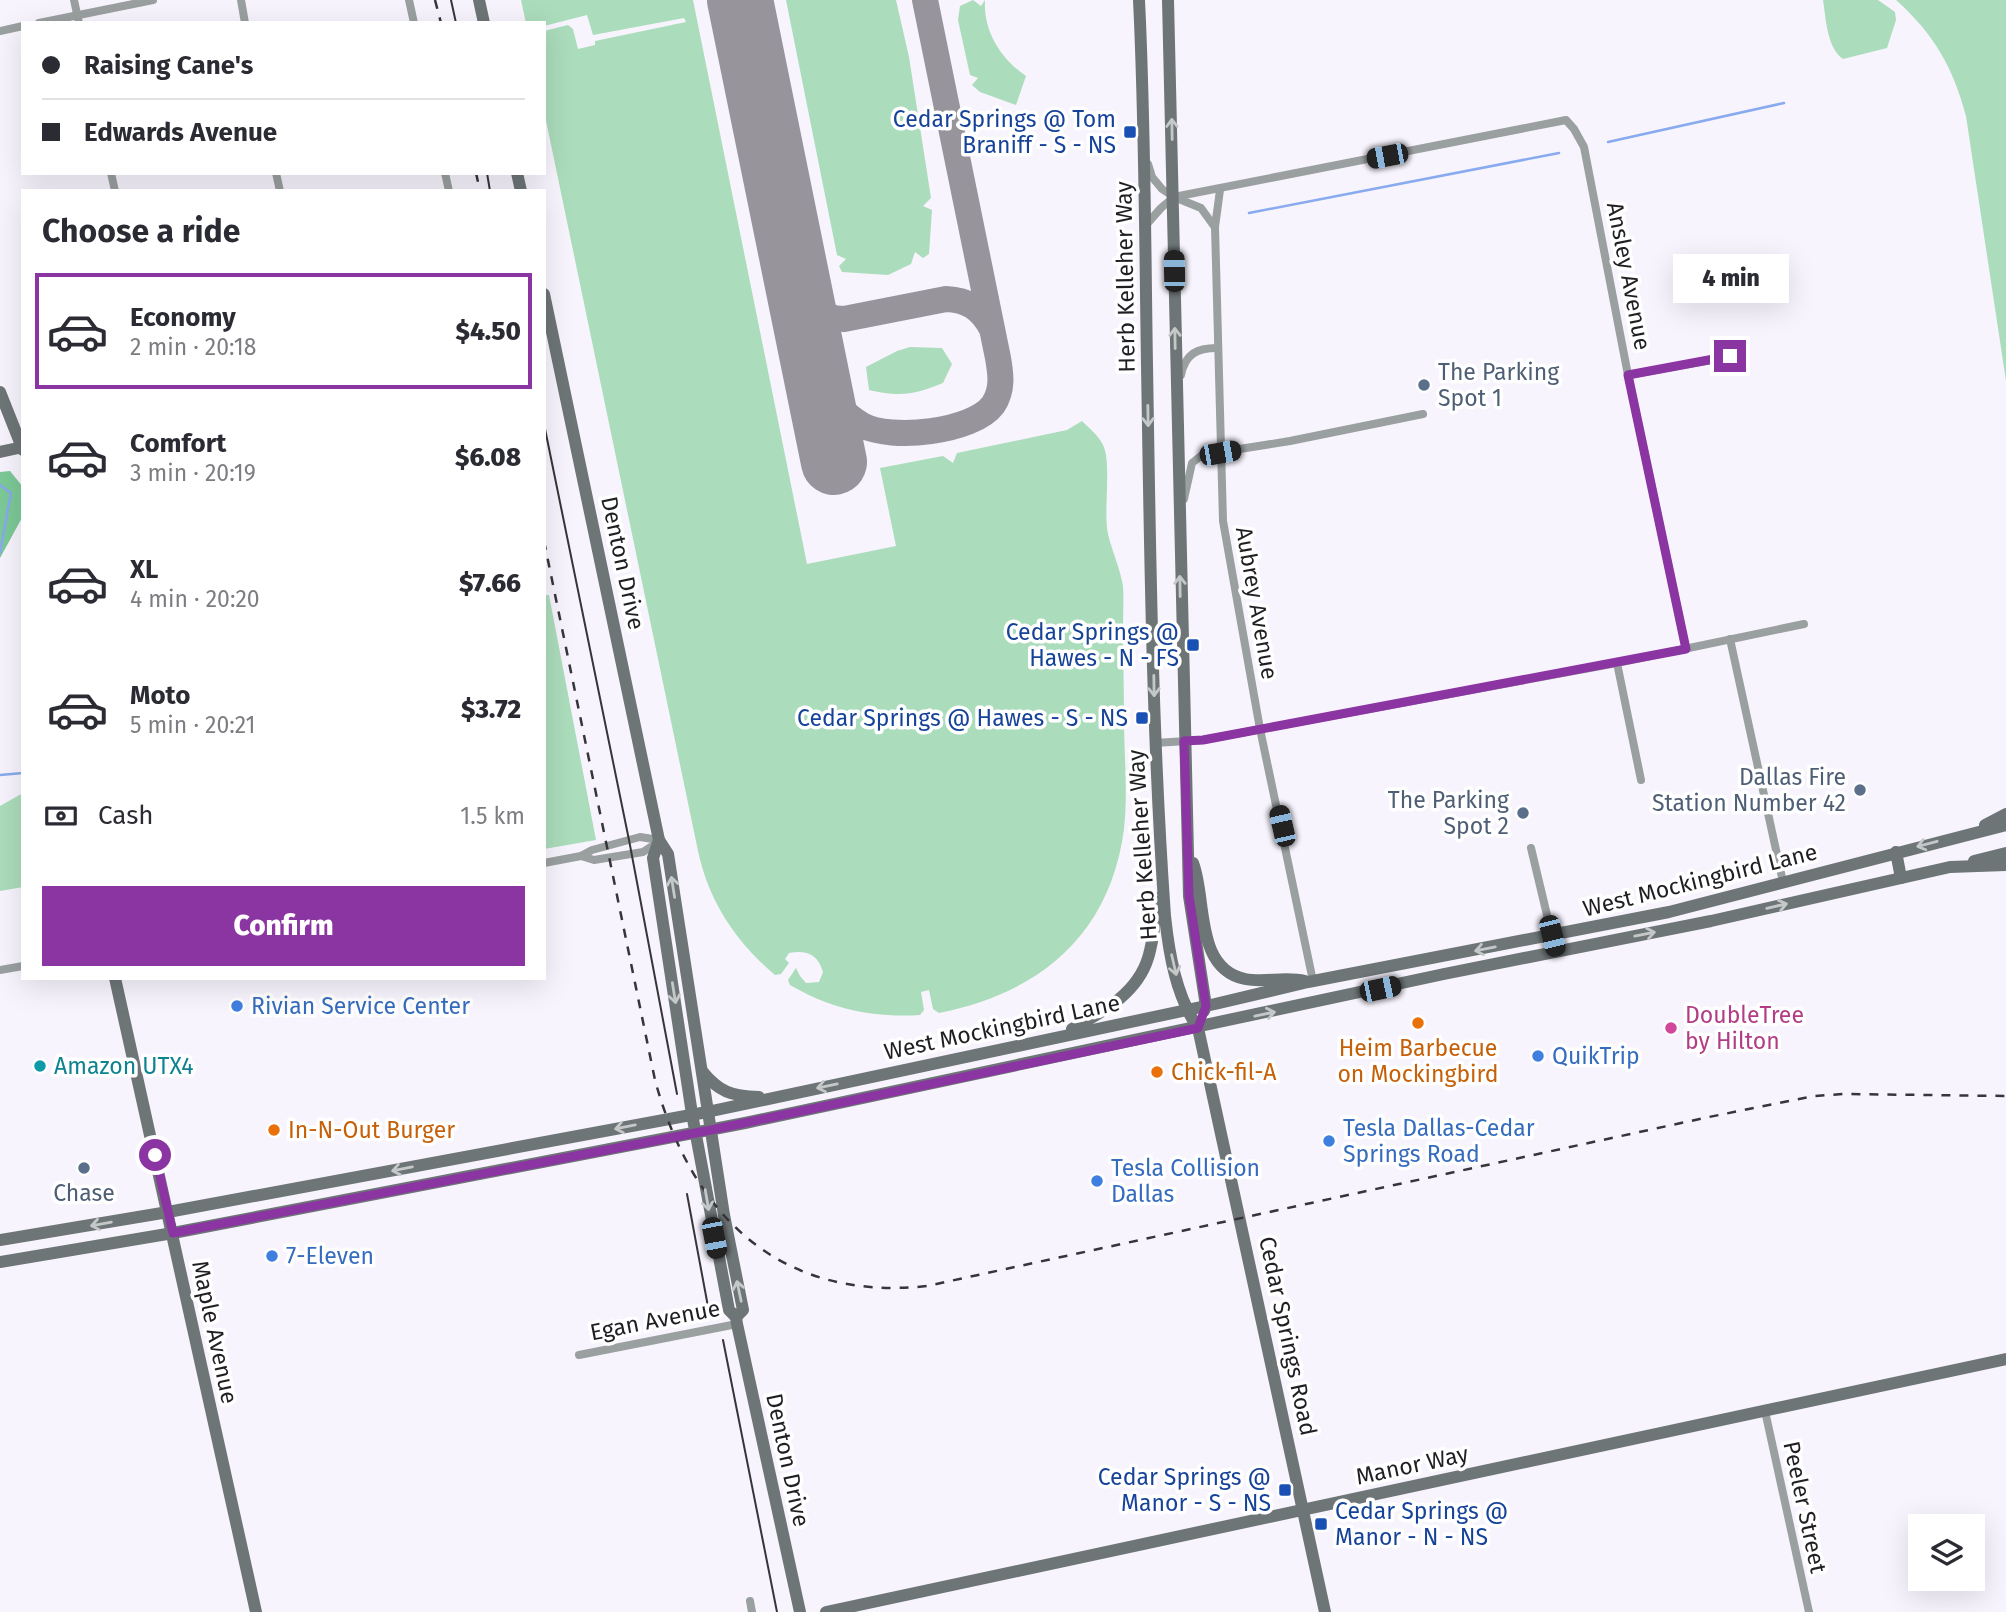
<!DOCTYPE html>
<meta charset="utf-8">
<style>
body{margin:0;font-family:"Fira Sans",sans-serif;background:#f2f2f3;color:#2b2b33;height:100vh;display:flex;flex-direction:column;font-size:26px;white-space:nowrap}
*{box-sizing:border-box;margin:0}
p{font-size:23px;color:#7c7c81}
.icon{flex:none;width:38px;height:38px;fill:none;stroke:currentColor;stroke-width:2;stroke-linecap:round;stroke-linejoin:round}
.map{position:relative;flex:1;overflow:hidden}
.drawer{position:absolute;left:21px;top:189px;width:525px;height:791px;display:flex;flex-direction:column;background:#fff;border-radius:0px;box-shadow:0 7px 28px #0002}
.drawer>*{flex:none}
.guide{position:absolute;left:21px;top:21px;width:525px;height:154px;border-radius:0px;box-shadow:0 7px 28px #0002;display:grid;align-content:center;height:154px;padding:0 21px;background:#fff}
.fabs{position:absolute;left:1908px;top:1514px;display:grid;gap:14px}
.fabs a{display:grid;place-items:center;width:77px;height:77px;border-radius:0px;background:#fff;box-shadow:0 7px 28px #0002;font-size:35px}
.end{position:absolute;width:32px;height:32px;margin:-16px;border:9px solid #8b35a2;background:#fff;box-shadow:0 0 0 4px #fff}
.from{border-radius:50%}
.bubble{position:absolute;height:49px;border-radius:0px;background:#fff;box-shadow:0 7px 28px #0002;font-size:23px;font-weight:800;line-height:49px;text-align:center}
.car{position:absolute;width:21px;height:42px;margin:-21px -10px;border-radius:9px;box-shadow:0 0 5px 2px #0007;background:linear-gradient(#222 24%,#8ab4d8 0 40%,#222 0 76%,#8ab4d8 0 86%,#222 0)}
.guide b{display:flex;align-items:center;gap:24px;height:66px;font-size:26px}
.guide b+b{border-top:2px solid #e1e1e2}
.guide i{width:18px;height:18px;background:#2b2b33}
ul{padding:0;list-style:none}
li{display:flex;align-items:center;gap:21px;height:116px;margin:0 14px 10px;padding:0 7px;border:4px solid transparent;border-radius:0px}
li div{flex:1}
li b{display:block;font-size:26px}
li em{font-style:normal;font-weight:800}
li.on{border-color:#8b35a2}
li>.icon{width:63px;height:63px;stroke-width:1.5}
h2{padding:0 21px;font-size:32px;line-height:84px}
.pay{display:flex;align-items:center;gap:18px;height:77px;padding:0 21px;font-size:26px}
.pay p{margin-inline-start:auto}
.primary-button{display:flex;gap:14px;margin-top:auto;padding:14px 21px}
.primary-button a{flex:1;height:80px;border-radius:0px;background:#8b35a2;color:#fff;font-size:28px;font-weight:800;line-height:80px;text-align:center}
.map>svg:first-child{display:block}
</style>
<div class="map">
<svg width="2006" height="1612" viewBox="0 0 2006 1612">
<rect width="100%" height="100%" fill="#f7f4fd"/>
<g fill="#abdcbb">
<path d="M 521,0 L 693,0 L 807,564 L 896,546 L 880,468 L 943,456 L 953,463 L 957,453 L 1067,430 L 1082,421 C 1089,428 1099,436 1103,445 C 1112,463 1103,512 1108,534 C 1112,551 1120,568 1123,586 C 1124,599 1123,614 1123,628 C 1123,658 1124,688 1124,718 C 1124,755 1128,793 1124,829 C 1110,935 1040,993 939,1013 L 933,1009 L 929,990 L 921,992 L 924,1010 L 920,1015 C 873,1018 831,1009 790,985 L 788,980 L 796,968 L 800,976 L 806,983 L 819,982 L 823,972 C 818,954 806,950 789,953 L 785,959 L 789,963 L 781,974 L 775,975 C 736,942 709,902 698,851 L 544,111 L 544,31 L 568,25 L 573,29 L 578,49 L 595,45 L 595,41 L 686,22 L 684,18 L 593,35 L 587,15 L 544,26 L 544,23 L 533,21 L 526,23 Z"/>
<polygon points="786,0 896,0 909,57 931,198 923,206 932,210 929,254 923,258 915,252 911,264 888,275 842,272 839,266 846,259 837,255"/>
<path d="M 973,0 L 981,6 L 985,0 C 983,31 1001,59 1026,76 L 1016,105 L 980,92 L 972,85 L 978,78 L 970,75 L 958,20 L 960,6 Z"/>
<path d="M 1823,0 L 1878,0 L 1895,12 L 1896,20 L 1887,48 L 1843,59 C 1827,48 1826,19 1823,0 Z"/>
<path d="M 1896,0 L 2006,0 L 2006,381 L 1966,116 C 1953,67 1934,34 1896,0 Z"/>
<path d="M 910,347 L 942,348 L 952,364 L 943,383 C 914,395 900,397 869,390 L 866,367 L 897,351 Z"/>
<polygon points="544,595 549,595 596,840 544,849"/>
<polygon points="23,793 23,887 0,891 0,806"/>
</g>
<polygon fill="#7cc997" points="10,471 23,487 23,516 0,558 0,472"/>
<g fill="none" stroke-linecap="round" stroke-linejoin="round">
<g stroke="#8ae" stroke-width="2.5">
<polyline points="1608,142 1784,103"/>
<polyline points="1249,213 1559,153"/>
<polyline points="0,485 11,493 0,553"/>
<polyline points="0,775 23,773"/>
</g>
<g stroke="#97949c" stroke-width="26">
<path d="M 796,278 C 805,301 817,318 844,319 L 946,299 C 968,300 980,308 991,327"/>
<path d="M 816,374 C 827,394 841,413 862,425 C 891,441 973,432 993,405 C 1003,390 1001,375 998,358 L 925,0"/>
</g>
<polyline stroke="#97949c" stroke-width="66" points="740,0 834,462"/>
<g stroke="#9a9f9f" stroke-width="8">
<polyline points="74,0 79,23"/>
<polyline points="241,0 245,23"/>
<polyline points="409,0 414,23"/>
<polyline points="39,23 153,0"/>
<polyline points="0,31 23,26"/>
<polyline points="1148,164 1152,177 1162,189 1174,197 1201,208 1214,226"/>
<polyline points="111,173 115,191"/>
<polyline points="276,173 280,191"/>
<polyline points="445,173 449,191"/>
<polyline points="1220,190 1215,227 1223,521 1260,729 1313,981"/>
<polyline points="1146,225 1161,208 1174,197 1566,120 1574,129 1584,147 1628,375 1686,649"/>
<path d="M 1181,375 C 1185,354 1197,348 1217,348"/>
<polyline points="1628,375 1739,355"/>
<polyline points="1184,499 1192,463 1202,455 1290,441 1423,414"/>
<polyline points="1730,639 1783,882"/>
<polyline points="1617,663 1641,780"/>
<polyline points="1155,743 1203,740 1617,663 1804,624"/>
<polyline points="1531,848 1552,936"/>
<polyline points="581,856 594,860 643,852 658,842"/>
<polyline points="544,863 581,856 592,850 640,837 659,840"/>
<polyline points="0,970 23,966"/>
<polyline points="579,1355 737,1324"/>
<polyline points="1765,1411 1809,1612"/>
<polyline points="750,1601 752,1612"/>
</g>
<g stroke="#6e7576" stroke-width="12">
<polyline points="479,0 484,23"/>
<path d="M 1139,0 C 1145,122 1145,243 1147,365 C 1150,549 1152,733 1165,916 C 1169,954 1176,996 1198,1028 L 1325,1612"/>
<polyline points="1168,0 1189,896 1206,1006 1204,1011"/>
<polyline points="517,173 521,191"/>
<polyline points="544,294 659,840 668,854 724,1215 743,1310 736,1317"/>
<polyline points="0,392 23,450"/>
<polyline points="0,452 23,447"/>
<polyline points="1985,825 2006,814"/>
<polyline points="659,840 653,858 692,1114 729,1310 736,1317 737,1324 800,1612"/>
<polyline points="1896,852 1901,878"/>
<polyline points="1974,861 2006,853"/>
<path d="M 1193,863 C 1207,899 1194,968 1245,979 C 1265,983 1285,976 1305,981"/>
<polyline points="115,978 256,1612"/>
<path d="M 1072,1029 C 1102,1012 1137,994 1148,958 C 1154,939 1155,918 1158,898"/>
<path d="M 702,1071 C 719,1092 731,1096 759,1097"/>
<polyline points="0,1240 168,1212 707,1112 1215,1004 1308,982 1669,912 2006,825"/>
<polyline points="0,1262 173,1233 745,1123 1444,974 1711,921 1950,867 2006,865"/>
<polyline points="826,1612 2006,1359"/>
</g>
<g stroke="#37353a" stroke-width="2">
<polyline points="451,0 456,23"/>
<polyline points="487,173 490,191"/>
<polyline points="544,424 629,840 677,1094"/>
<polyline points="687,1194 709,1312"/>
<polyline points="723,1340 777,1612"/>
</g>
<g stroke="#37353a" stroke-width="2.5" stroke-dasharray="9 9" stroke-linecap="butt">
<polyline points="435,0 441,23"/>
<polyline points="476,173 480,191"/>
<path d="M 544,541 L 655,1080 C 692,1216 780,1302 927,1286 L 1709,1117 L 1814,1096 L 1844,1094 L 2006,1096"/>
</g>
</g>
<defs><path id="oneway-shaft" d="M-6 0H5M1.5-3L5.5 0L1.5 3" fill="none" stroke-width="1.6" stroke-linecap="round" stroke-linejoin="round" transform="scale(1.75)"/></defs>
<g stroke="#c5c8c8">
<use href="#oneway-shaft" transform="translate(1172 129) rotate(-91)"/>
<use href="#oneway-shaft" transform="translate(1175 338) rotate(-91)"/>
<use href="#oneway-shaft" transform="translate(1148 416) rotate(89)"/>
<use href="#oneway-shaft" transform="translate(1180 586) rotate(-91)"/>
<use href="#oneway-shaft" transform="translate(1154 686) rotate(89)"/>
<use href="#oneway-shaft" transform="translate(1927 844) rotate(165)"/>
<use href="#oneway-shaft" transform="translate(673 887) rotate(-99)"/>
<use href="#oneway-shaft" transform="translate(1777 906) rotate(-13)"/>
<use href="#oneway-shaft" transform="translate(1645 934) rotate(-11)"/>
<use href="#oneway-shaft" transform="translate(1485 949) rotate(169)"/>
<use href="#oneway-shaft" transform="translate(1174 965) rotate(77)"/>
<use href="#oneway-shaft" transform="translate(674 993) rotate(81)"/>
<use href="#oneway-shaft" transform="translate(1265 1014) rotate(-12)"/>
<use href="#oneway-shaft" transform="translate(827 1086) rotate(168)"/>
<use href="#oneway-shaft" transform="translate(625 1127) rotate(169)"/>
<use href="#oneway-shaft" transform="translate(402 1169) rotate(169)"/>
<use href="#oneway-shaft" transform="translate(707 1200) rotate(80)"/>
<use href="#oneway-shaft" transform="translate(101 1224) rotate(170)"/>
<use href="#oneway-shaft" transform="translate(739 1291) rotate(-102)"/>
</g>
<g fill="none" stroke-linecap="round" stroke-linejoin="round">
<polyline stroke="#8b35a2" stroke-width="9" points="155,1155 173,1233 711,1130 1198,1028 1206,1006 1189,896 1184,741 1203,740 1686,649 1628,375 1730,356"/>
</g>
<g fill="#1a4fb4" stroke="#fff" stroke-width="2.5">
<rect x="1123" y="125" width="14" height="14" rx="3.5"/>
<rect x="1186" y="638" width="14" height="14" rx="3.5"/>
<rect x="1135" y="711" width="14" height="14" rx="3.5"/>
<rect x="1278" y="1483" width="14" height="14" rx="3.5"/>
<rect x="1314" y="1517" width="14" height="14" rx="3.5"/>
</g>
<g fill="#5c6f8a" stroke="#fff" stroke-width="2.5">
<circle cx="1424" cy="385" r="7"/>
<circle cx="1860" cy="790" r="7"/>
<circle cx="1523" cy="813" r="7"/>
<circle cx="84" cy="1168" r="7"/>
</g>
<g fill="#3f7fe0" stroke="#fff" stroke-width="2.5">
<circle cx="237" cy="1006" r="7"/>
<circle cx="1538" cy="1056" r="7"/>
<circle cx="1329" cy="1141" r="7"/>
<circle cx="1097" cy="1181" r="7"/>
<circle cx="272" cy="1256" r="7"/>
</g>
<g fill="#e8710a" stroke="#fff" stroke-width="2.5">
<circle cx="1418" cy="1023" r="7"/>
<circle cx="1157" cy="1072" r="7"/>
<circle cx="274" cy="1130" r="7"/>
</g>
<circle fill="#d1479c" stroke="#fff" stroke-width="2.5" cx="1671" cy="1028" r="7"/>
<circle fill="#0f9aa8" stroke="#fff" stroke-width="2.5" cx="40" cy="1066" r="7"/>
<g text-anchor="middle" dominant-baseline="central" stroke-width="7" stroke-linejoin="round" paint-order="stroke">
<g font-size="23" fill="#164399" stroke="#fff" text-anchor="end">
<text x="1116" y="119">Cedar Springs @ Tom<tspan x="1116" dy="26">Braniff - S - NS</tspan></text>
<text x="1179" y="632">Cedar Springs @<tspan x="1179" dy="26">Hawes - N - FS</tspan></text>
<text x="1128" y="718">Cedar Springs @ Hawes - S - NS</text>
<text x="1271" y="1477">Cedar Springs @<tspan x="1271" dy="26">Manor - S - NS</tspan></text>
<text x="1335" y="1511" text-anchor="start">Cedar Springs @<tspan x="1335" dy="26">Manor - N - NS</tspan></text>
</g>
<g font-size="23" fill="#201e22" stroke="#fff">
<text transform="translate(1629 276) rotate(79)">Ansley Avenue</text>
<text transform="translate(1125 277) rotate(-91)">Herb Kelleher Way</text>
<text transform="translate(623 563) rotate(78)">Denton Drive</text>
<text transform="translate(1257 603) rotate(80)">Aubrey Avenue</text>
<text transform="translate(1142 845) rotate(-94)">Herb Kelleher Way</text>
<text transform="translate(1700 880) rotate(-14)">West Mockingbird Lane</text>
<text transform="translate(1002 1027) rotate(-12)">West Mockingbird Lane</text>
<text transform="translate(655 1320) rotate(-11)">Egan Avenue</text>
<text transform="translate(215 1332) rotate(78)">Maple Avenue</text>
<text transform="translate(1288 1336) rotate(78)">Cedar Springs Road</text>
<text transform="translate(788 1460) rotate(78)">Denton Drive</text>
<text transform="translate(1412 1465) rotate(-12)">Manor Way</text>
<text transform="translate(1805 1507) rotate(78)">Peeler Street</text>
</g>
<g font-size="23" fill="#4e5e75" stroke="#fff" text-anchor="end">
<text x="1438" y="372" text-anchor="start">The Parking<tspan x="1438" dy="26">Spot 1</tspan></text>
<text x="1846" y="777">Dallas Fire<tspan x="1846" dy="26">Station Number 42</tspan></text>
<text x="1509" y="800">The Parking<tspan x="1509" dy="26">Spot 2</tspan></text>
<text x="84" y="1193" text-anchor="middle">Chase</text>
</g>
<g font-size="23" fill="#366cbe" stroke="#fff" text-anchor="start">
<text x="251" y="1006">Rivian Service Center</text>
<text x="1552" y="1056">QuikTrip</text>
<text x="1343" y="1128">Tesla Dallas-Cedar<tspan x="1343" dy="26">Springs Road</tspan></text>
<text x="1111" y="1168">Tesla Collision<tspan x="1111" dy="26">Dallas</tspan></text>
<text x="286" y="1256">7-Eleven</text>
</g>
<g font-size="23" fill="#b23c85" stroke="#fff" text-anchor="start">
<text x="1685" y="1015">DoubleTree<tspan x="1685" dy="26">by Hilton</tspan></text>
</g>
<g font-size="23" fill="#c56008" stroke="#fff" text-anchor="start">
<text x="1418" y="1048" text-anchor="middle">Heim Barbecue<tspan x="1418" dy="26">on Mockingbird</tspan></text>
<text x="1171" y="1072">Chick-fil-A</text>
<text x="288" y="1130">In-N-Out Burger</text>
</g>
<g font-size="23" fill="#0d838f" stroke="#fff" text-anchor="start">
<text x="54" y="1066">Amazon UTX4</text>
</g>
</g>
</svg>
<div class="fabs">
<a><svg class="icon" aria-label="layers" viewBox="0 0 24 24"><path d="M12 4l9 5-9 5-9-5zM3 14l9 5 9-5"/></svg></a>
</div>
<i class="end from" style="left:155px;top:1155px"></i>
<i class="end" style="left:1730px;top:356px"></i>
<div class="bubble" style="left:1673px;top:254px;width:116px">4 min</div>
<i class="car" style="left:1387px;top:156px;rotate:259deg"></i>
<i class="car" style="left:1174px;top:271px;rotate:359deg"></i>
<i class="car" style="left:1220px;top:453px;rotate:80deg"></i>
<i class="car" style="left:1282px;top:826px;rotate:347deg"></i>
<i class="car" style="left:1552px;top:936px;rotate:166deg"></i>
<i class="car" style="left:1380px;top:989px;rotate:78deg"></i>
<i class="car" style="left:714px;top:1238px;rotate:169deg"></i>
<div class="guide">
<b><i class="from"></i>Raising Cane's</b>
<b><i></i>Edwards Avenue</b>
</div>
<section class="drawer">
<h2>Choose a ride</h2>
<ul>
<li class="on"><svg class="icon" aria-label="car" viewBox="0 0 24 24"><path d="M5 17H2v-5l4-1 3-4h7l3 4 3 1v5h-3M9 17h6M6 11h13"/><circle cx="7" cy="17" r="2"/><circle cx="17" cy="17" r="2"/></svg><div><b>Economy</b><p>2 min · 20:18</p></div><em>$4.50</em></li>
<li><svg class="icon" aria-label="car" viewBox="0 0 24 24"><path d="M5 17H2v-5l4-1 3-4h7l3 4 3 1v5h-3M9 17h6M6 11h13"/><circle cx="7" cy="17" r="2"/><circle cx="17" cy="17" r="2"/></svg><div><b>Comfort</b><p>3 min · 20:19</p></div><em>$6.08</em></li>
<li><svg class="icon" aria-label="car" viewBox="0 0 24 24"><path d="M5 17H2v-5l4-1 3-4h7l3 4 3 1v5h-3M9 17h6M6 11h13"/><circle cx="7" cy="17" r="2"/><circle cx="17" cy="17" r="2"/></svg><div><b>XL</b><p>4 min · 20:20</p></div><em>$7.66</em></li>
<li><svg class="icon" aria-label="car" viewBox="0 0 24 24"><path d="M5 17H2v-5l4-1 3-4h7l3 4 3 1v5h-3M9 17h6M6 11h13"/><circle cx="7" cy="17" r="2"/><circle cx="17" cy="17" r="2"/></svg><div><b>Moto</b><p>5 min · 20:21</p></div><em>$3.72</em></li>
</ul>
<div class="pay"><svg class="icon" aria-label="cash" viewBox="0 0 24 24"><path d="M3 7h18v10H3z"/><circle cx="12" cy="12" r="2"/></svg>Cash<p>1.5 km</p></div>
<div class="primary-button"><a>Confirm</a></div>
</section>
</div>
